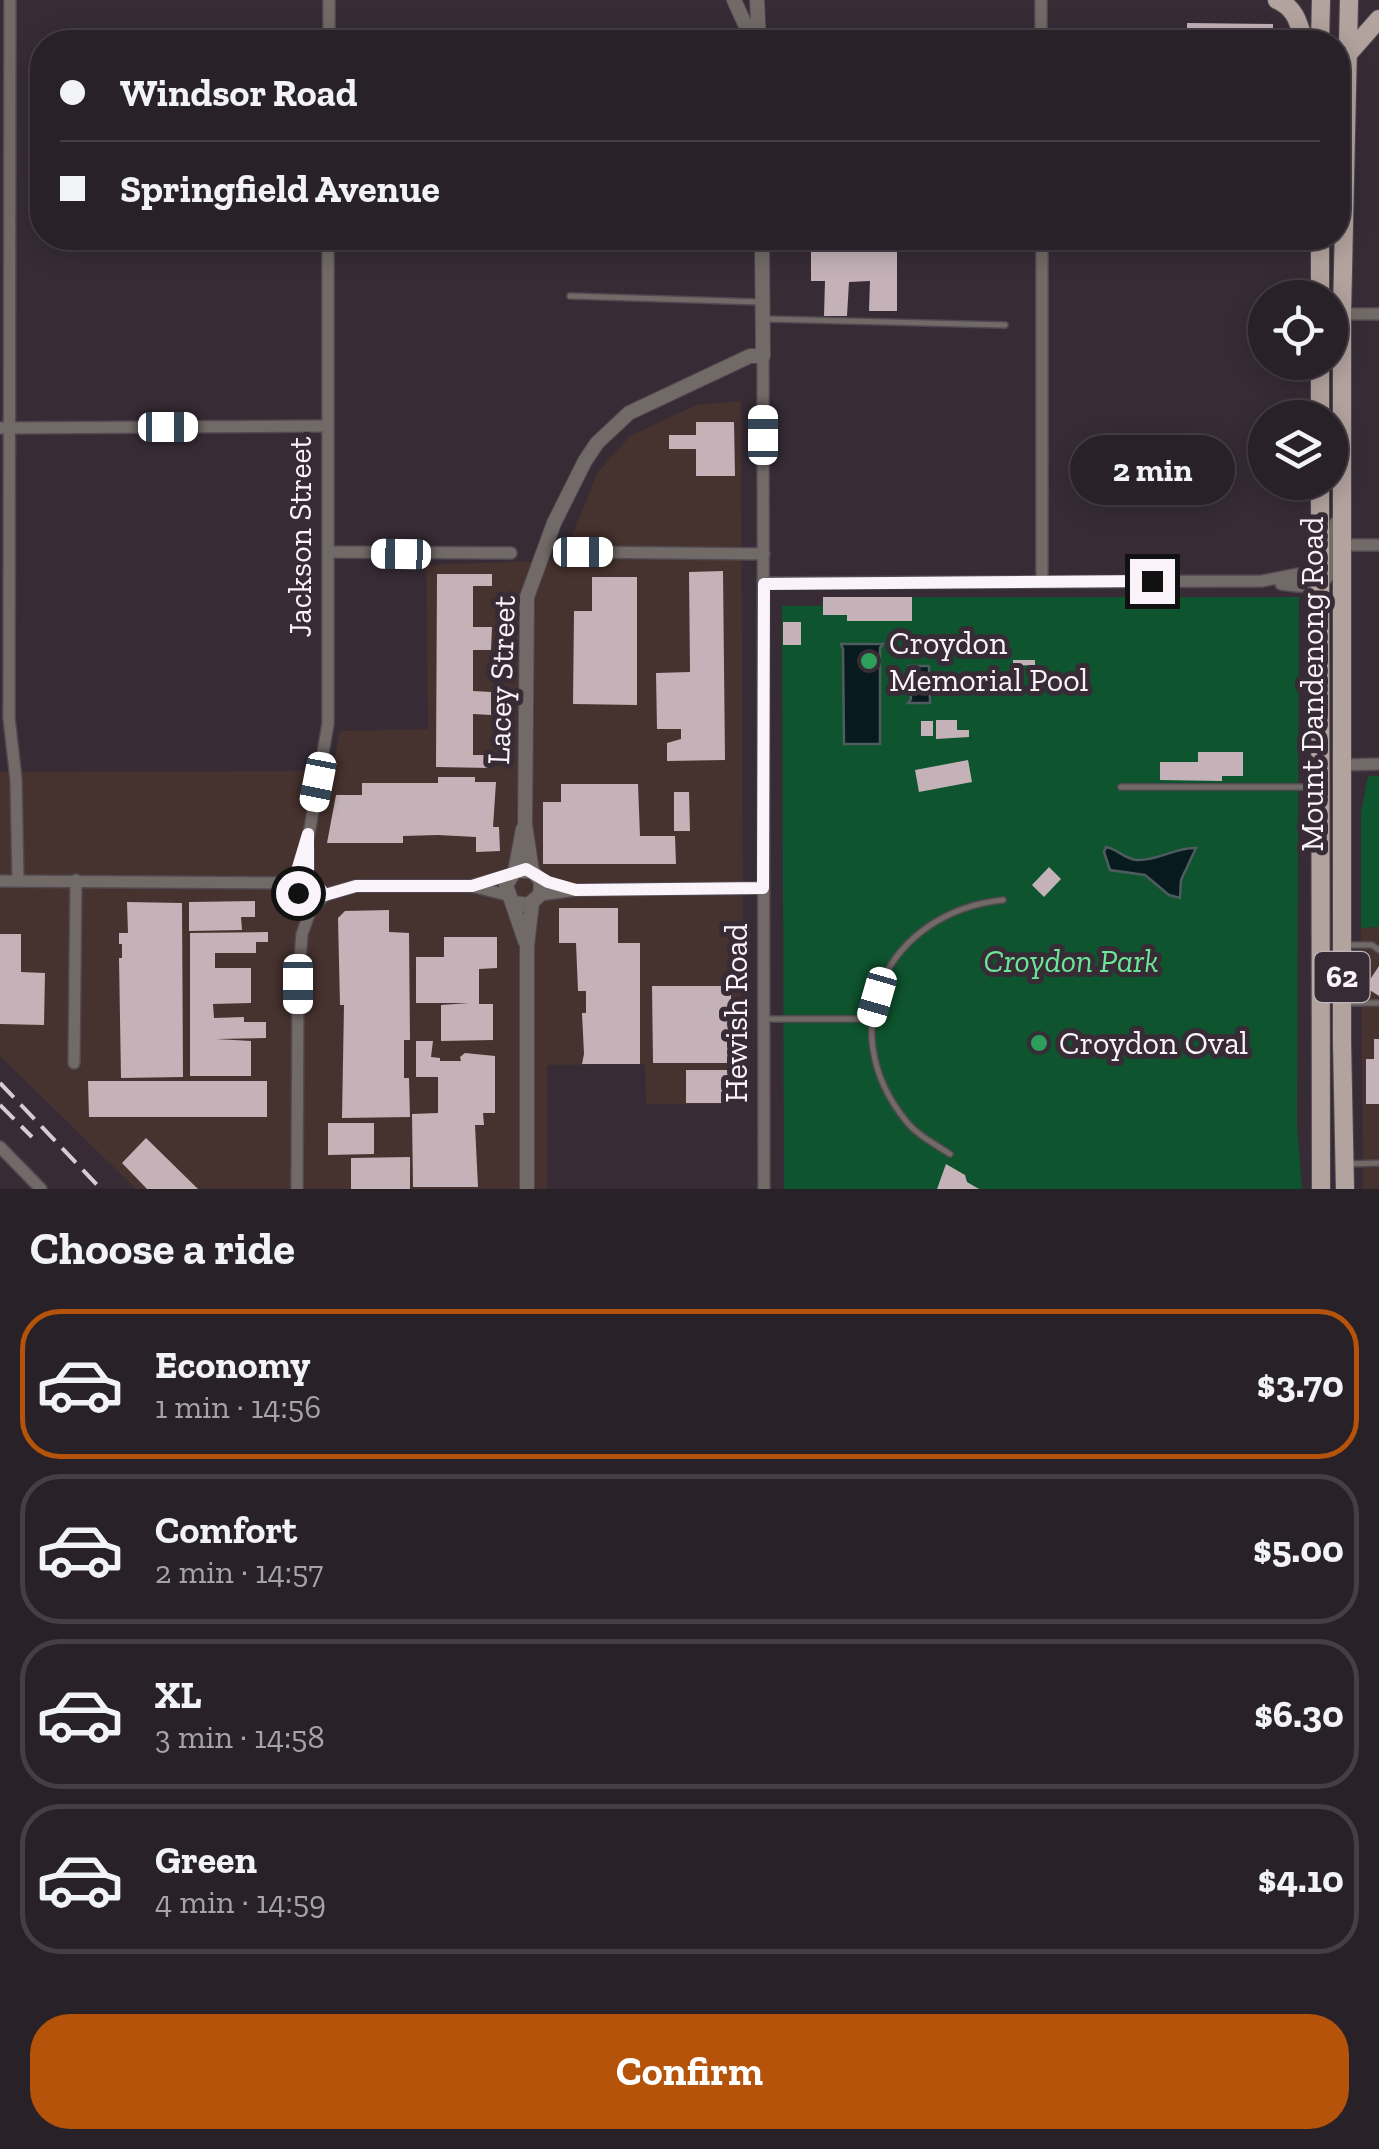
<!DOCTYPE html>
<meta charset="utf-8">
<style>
body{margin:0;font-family:"Zilla Slab",serif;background:#312930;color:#f1f3f6;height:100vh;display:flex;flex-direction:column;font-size:38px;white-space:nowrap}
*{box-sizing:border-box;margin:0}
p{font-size:32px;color:#a5a3a8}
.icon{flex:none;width:55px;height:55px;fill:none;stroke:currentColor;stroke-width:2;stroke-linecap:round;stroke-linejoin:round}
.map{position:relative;height:1189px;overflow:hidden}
.details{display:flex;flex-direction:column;background:#292128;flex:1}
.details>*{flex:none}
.hud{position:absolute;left:30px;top:30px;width:1320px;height:220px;border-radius:40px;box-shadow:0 5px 25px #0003,0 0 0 2px #453e45;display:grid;align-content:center;height:220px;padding:0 30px;background:#292128}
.fabs{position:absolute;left:1248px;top:280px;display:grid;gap:20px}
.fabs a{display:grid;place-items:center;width:100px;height:100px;border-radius:50%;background:#292128;box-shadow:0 5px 25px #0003,0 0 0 2px #453e45;font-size:50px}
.end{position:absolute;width:45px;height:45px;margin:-22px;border:12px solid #faf3f9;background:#111;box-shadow:0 0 0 5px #111}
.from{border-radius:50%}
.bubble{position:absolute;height:70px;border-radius:35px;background:#292128;box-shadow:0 5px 25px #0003,0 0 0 2px #453e45;font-size:32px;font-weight:800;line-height:70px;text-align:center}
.car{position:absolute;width:30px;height:60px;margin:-30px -15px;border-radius:12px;box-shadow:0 0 8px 2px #0007;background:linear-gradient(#fff 24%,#345 0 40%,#fff 0 76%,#345 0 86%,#fff 0)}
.hud b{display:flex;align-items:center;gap:35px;height:95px;font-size:38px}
.hud b+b{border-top:2px solid #453e45}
.hud i{width:25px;height:25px;background:#f1f3f6}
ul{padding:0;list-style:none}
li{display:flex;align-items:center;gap:30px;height:150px;margin:0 20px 15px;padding:0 10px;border:5px solid #453e45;border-radius:40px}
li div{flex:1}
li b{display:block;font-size:38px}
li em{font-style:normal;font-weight:800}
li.selected{border-color:#b45309}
li>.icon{width:90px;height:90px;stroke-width:1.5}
h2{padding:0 30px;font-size:45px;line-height:120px}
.button{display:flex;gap:20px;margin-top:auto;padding:20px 30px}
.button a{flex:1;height:115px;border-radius:40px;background:#b45309;color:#fff;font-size:40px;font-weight:800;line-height:115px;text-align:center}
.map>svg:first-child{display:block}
</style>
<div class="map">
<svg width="1379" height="1189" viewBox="0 0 1379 1189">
<rect width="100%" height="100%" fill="#372c36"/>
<g fill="#46322f">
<polygon points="741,401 744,1104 646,1104 645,1064 547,1065 547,1189 136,1189 0,1056 0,772 332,771 340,731 428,729 426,565 563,560 597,473 630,436 696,405"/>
<polygon points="1379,927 1379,1189 1363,1189 1361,928"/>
</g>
<g fill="#0e542e">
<polygon points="823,597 1299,597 1297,1126 1302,1189 784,1189 782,606 822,606"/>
<polygon points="1368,776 1379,776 1379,927 1361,928 1361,813"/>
</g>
<g fill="#071a1d" stroke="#505b5f" stroke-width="2.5">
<polygon points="841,644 883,644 880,648 880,744 844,744 843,649"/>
<polygon points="909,666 929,666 930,703 908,703 911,699"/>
<path d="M 1106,847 C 1118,849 1124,859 1137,860 C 1159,861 1175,847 1196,848 L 1181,880 L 1180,898 L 1169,895 L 1145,875 L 1110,870 L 1104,852 Z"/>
</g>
<g fill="#c4b2b8">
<polygon points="1187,23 1273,24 1273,28 1280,31 1280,42 1187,42"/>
<polygon points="811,241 897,241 897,311 869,311 870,281 849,282 847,316 824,316 825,281 811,281"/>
<polygon points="696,422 734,422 735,476 696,476 696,449 669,449 669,435 696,435"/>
<polygon points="723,571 725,760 667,761 667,743 681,739 681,729 657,729 656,673 690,672 689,572"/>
<polygon points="437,574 492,574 492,586 473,586 473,627 492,627 491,650 473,650 473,691 491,692 491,715 473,714 473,755 491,755 491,768 436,767"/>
<polygon points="592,577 637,577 637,705 573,704 574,611 592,611"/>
<polygon points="823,597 912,597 912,621 847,621 847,615 823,615"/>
<rect x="783" y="622" width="18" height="23"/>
<polygon points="1013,660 1035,660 1035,665 1013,666"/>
<polygon points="936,720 957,720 957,730 969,730 969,737 936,739"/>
<rect x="921" y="721" width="12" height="15"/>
<polygon points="1198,752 1243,752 1243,776 1222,776 1222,781 1160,780 1160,762 1198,762"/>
<polygon points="968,760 972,782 919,792 915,770"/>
<polygon points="438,777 475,777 475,782 496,782 493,827 499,827 500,851 476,852 476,837 438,835 403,836 403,843 327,843 336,795 362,795 362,783 438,783"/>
<polygon points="561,784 638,784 640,836 675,836 676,864 543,864 543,802 561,802"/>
<polygon points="674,792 689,792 690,831 674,831"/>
<polygon points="1049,867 1061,879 1044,897 1032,885"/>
<polygon points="255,901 255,917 241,917 242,930 189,931 189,902"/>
<polygon points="127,902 182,903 183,1077 121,1078 119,958 122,958 122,944 119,944 119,933 128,933"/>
<polygon points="559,908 618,908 618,943 640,943 640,1064 582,1064 584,1054 582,1013 586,1013 586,991 578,991 576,943 559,943"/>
<polygon points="389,910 389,932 409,933 410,1040 404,1040 404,1078 409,1078 410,1117 342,1118 344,1005 340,1005 338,918 345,911"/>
<polygon points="268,932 268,942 256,942 256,953 215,953 215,968 251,968 251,1003 213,1004 214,1018 244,1017 244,1022 266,1022 266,1038 216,1039 251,1041 251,1076 190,1076 190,933"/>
<polygon points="0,934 21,934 21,972 45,973 44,1025 0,1024"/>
<polygon points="444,937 497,937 497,968 479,969 479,1004 493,1004 493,1040 441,1041 441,1005 469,1003 416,1003 416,957 444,957"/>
<polygon points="1379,966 1379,996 1365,987"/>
<polygon points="652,986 731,986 731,1058 728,1058 728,1063 653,1063"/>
<polygon points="1374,1039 1379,1039 1379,1104 1366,1104 1366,1059 1374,1059"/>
<polygon points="416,1041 433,1041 431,1057 440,1058 440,1061 461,1061 460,1057 465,1053 495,1056 495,1113 483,1113 484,1125 475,1125 478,1187 413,1187 412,1114 438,1113 438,1077 416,1077"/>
<rect x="686" y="1070" width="46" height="33"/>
<polygon points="88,1081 267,1081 267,1117 89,1117"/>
<polygon points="328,1123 374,1123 374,1154 328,1155"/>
<polygon points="146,1138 198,1189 147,1189 122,1163"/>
<polygon points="410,1157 410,1189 351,1189 351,1158"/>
<polygon points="946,1164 965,1175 967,1182 979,1189 937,1189"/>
</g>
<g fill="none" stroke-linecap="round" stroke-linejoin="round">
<defs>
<g id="service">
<polyline points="570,296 760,302"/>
<polyline points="766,319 1005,325"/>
<polyline points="1121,787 1316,787"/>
<polyline points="1345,945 1372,945 1379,950"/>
<polyline points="1347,1003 1379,1003"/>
<polyline points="764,1019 871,1019"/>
<path d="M 950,1154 C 935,1144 917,1135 906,1121 C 830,1027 888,912 1003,900"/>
<polyline points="1347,1164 1379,1163"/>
</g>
<g id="minor">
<polyline points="10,0 9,718 16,779 18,880"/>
<polyline points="1041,0 1041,42"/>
<polyline points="329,42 329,0"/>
<polyline points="1042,238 1042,581"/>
<polyline points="1342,314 1379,314"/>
<polyline points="763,356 764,1189"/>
<polyline points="0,428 327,426"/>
<polyline points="1343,545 1379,545"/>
<polyline points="329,552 511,553"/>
<polyline points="583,552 764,554"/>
<polyline points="764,583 1262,581 1319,570"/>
<path d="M 1281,584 C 1302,587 1316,590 1331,574 L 1335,523"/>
<polyline points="1343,765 1379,764"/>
<polyline points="308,848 308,875 325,895"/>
<polyline points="0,881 295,883"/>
<polyline points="471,886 510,875"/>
<polyline points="540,895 576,890 763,888"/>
<polyline points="311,909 298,893 295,883 309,834 328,724 328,238"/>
<polyline points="74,1063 76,880"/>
<polyline points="0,1147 41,1189"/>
<polyline points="297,1189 298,984 302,934 311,909 325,895 356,886 471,886 507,895"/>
</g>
<g id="tertiary">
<polyline points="734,0 753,42"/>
<polyline points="757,0 759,42"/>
<polyline points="515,871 523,829"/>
<polyline points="532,871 525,824 527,597 554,523 585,461 597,443 629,413 750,356 763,356 762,238"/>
<polyline points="514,903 528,905 540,895 541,881 532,871 515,871 506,885 525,941"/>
<polyline points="527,1189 527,946 532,903"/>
</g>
<g id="primary">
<path d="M 1277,0 C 1296,8 1299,24 1304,42"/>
<polyline points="1320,42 1321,0"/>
<polyline points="1348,54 1379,19"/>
<polyline points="1320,238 1320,298"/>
<polyline points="1320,418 1320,362"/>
<polyline points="1320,482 1321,1189"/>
<polyline points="1345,1189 1342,1042 1342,314 1349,0"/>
</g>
</defs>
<use href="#service" stroke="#524851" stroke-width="8"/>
<use href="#minor" stroke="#524851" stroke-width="14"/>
<use href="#tertiary" stroke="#524851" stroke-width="16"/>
<use href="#primary" stroke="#524851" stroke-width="20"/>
<use href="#service" stroke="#726a67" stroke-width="5"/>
<use href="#minor" stroke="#726a67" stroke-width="11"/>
<use href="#tertiary" stroke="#726a67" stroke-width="14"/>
<use href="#primary" stroke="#b2a39e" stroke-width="18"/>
<g stroke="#d5cdd4" stroke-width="4" stroke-dasharray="20 10" stroke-linecap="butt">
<polyline points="0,1083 101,1189"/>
<polyline points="0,1105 32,1137"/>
</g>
</g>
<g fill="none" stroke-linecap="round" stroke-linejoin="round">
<polyline stroke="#faf3f9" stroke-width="12" points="298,893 296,874 308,834 308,875 325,895 356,886 472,886 526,869 548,882 576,890 763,888 764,584 1152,581"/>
</g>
<g fill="#2e9e5b" stroke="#372c36" stroke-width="4">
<circle cx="869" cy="661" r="10"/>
<circle cx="1039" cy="1043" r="10"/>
</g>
<g text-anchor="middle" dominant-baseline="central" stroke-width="10" stroke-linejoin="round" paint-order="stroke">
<rect fill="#372c36" stroke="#c0b7be" stroke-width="2.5" x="1314.5" y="952" width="55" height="50" rx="8"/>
<g font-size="30" font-weight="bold" fill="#faf3f9">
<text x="1342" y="977">62</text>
</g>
<g font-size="32" fill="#faf3f9" stroke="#372c36">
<text transform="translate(300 537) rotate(-90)">Jackson Street</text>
<text transform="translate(501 680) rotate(-88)">Lacey Street</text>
<text transform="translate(1312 684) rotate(-90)">Mount Dandenong Road</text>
<text transform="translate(736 1013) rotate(-90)">Hewish Road</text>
</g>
<g font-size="32" fill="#faf3f9" stroke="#372c36" text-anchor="start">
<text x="889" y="643">Croydon<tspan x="889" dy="37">Memorial Pool</tspan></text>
<text x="1059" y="1043">Croydon Oval</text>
</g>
<g font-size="32" font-style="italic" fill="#6ce699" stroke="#372c36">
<text x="1071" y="961">Croydon Park</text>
</g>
</g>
</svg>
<div class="fabs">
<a><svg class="icon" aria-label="locate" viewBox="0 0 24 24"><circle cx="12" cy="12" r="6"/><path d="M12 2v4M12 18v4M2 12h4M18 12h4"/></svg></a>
<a><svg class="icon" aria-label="layers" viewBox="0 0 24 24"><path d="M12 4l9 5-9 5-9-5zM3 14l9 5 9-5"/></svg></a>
</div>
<i class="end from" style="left:298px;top:893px"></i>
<i class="end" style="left:1152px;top:581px"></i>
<div class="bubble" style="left:1070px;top:435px;width:165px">2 min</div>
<i class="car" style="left:168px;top:427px;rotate:90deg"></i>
<i class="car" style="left:763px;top:435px;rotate:0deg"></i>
<i class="car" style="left:583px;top:552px;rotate:90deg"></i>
<i class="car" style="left:401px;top:554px;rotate:271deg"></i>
<i class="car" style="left:318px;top:782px;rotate:191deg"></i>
<i class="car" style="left:298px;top:984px;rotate:180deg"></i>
<i class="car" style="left:877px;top:997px;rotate:196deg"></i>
<div class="hud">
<b><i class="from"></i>Windsor Road</b>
<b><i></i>Springfield Avenue</b>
</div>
</div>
<section class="details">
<h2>Choose a ride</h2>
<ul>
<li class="selected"><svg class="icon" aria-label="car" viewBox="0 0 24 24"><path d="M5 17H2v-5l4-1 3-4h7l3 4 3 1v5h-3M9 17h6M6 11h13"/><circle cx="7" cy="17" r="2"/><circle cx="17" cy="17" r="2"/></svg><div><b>Economy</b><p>1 min · 14:56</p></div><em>$3.70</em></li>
<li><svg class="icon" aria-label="car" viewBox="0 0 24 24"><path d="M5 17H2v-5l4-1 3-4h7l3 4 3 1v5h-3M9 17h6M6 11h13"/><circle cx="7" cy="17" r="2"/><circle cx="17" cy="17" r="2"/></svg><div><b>Comfort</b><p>2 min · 14:57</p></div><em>$5.00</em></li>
<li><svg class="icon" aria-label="car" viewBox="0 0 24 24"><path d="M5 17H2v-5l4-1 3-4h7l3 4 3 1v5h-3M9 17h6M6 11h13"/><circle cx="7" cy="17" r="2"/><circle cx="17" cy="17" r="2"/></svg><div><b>XL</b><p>3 min · 14:58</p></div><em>$6.30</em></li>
<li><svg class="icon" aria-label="car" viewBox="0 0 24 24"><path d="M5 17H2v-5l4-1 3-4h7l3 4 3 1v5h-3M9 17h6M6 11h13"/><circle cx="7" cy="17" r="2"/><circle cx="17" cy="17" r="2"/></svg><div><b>Green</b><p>4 min · 14:59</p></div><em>$4.10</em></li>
</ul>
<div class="button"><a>Confirm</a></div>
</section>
